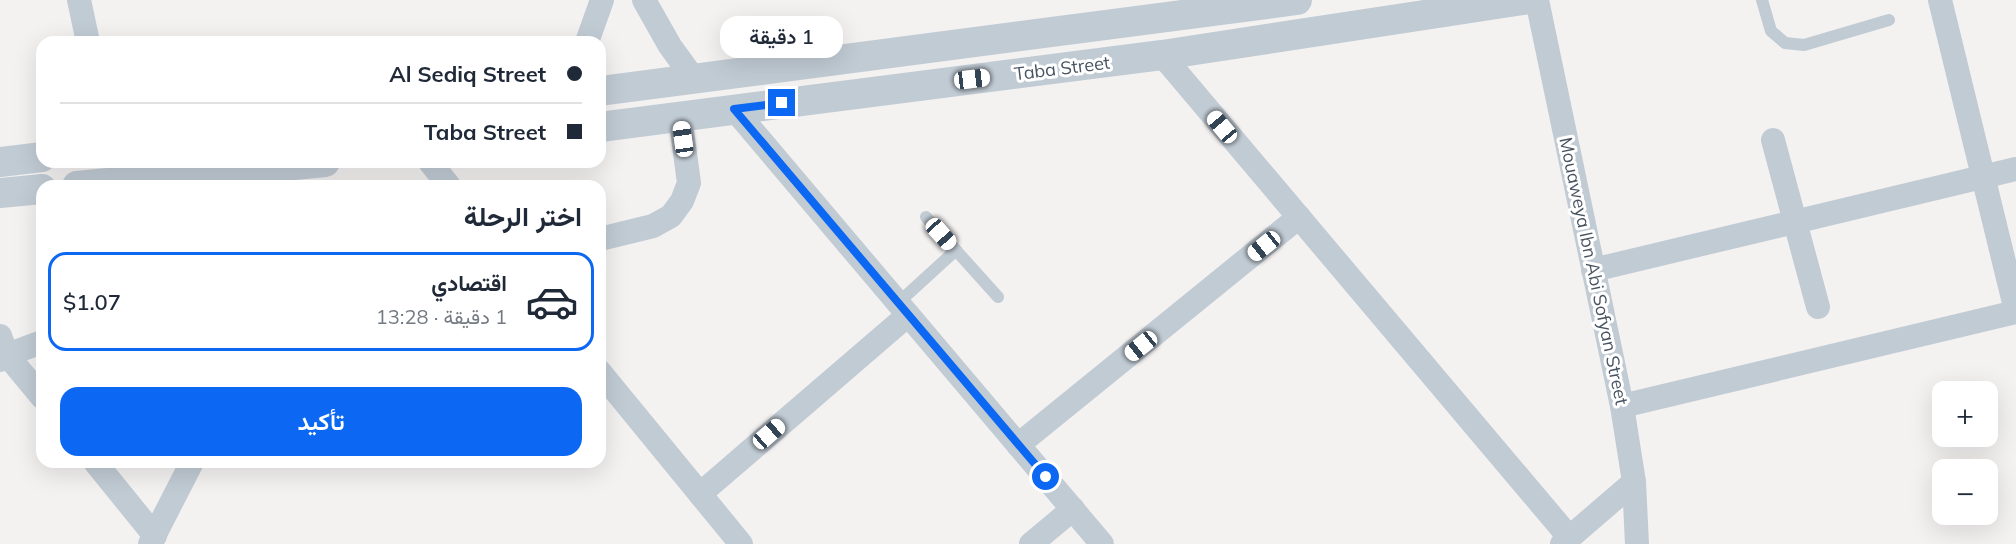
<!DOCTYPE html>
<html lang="ar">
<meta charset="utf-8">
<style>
body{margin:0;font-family:Mulish,Vazirmatn,sans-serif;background:#f2f2f3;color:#1f2937;direction:rtl;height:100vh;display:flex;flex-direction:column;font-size:22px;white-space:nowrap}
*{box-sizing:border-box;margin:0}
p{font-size:20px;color:#747a83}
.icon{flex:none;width:33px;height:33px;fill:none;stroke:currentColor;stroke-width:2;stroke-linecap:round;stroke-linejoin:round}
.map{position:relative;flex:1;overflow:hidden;direction:ltr}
.panel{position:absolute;left:36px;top:180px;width:570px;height:288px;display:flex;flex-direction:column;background:#fff;border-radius:18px;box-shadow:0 6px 24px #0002;direction:rtl}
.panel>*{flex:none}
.hud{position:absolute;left:36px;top:36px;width:570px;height:132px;border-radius:18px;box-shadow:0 6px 24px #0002;direction:rtl;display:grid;align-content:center;height:132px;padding:0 24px;background:#fff}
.buttons{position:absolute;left:1932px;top:381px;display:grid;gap:12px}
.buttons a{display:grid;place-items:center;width:66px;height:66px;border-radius:12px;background:#fff;box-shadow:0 6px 24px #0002;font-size:30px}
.end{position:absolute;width:27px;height:27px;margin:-14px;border:8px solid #0c68f2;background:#fff;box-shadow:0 0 0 3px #fff}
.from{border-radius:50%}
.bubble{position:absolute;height:42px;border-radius:18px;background:#fff;box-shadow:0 6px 24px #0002;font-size:20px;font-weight:600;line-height:42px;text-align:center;direction:rtl}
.car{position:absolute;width:18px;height:36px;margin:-18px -9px;border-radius:8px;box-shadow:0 0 4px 2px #0007;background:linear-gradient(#fff 24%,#345 0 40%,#fff 0 76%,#345 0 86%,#fff 0)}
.hud b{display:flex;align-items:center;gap:21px;height:57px;font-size:22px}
.hud b+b{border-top:2px solid #e0e1e3}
.hud i{width:15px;height:15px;background:#1f2937}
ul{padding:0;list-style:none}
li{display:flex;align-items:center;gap:18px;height:99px;margin:0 12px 9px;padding:0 12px;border:3px solid transparent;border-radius:18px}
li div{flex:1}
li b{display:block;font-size:22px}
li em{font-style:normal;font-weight:600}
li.on{border-color:#0c68f2}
li>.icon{width:54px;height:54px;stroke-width:1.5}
h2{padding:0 24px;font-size:27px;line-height:72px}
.button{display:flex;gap:12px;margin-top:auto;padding:12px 24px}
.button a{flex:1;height:69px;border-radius:18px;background:#0c68f2;color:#fff;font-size:24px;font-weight:600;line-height:69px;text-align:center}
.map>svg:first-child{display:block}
</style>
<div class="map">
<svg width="2016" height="544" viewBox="0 0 2016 544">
<rect width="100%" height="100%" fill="#f4f1f1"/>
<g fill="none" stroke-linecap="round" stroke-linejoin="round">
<g stroke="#c1cbd4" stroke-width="12">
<polyline points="1762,0 1771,31 1785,43 1804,45 1889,20"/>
<polyline points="926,217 998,297"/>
<polyline points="898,303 956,250"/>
</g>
<g stroke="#c1cbd4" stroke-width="24">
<polyline points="79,0 88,42"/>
<polyline points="644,0 670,46 694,79"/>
<polyline points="1537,0 1622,406 1634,482 1637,544"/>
<polyline points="1940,0 2016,311"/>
<polyline points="587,42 602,0"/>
<polyline points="1162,55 1569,537"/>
<polyline points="734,109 1102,544"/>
<polyline points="1773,140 1818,307"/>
<polyline points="430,162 449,186"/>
<polyline points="600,239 653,226 671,216 682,201 689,183 680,116"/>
<polyline points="1593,270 2016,169"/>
<polyline points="0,336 7,355 42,397"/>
<polyline points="0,360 7,355 42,342"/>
<polyline points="600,372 741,544"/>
<polyline points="1622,406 2016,312"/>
<polyline points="1018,445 1299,217"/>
<polyline points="95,462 155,536"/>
<polyline points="700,494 908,315"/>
<polyline points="150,544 192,462"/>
<polyline points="1031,544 1073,509"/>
<polyline points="1562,544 1634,482"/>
</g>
<g stroke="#c1cbd4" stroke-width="30">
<polyline points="600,91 1297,0"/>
<polyline points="600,127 1162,55 1523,0"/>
<polyline points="0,162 42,157"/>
<polyline points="77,186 325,162"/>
<polyline points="0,193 42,189"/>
</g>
</g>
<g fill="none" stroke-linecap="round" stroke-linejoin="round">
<polyline stroke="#0c68f2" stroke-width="8" points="782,103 734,109 1046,477"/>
</g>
<g text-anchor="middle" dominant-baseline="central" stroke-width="6" stroke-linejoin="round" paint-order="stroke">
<g font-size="18" fill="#475360" stroke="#fff">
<text transform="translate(1062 68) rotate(-7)">Taba Street</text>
<text transform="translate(1594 271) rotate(78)">Mouaweya Ibn Abi Sofyan Street</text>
</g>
</g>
</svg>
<div class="buttons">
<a>+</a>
<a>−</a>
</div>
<i class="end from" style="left:1046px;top:477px"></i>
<i class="end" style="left:782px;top:103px"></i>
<div class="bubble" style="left:720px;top:16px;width:123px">1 دقيقة</div>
<i class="car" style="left:972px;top:79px;rotate:83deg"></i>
<i class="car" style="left:1222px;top:127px;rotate:320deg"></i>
<i class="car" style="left:683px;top:139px;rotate:352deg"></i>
<i class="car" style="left:941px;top:234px;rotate:138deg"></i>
<i class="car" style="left:1264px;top:246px;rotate:231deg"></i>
<i class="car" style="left:1141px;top:346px;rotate:231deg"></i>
<i class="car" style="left:769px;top:434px;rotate:49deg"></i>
<div class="hud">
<b><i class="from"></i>Al Sediq Street</b>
<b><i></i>Taba Street</b>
</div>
<section class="panel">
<h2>اختر الرحلة</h2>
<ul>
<li class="on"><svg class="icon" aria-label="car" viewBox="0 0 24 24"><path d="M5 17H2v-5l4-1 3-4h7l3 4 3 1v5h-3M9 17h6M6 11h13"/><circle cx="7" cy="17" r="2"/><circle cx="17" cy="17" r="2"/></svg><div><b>اقتصادي</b><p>1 دقيقة · 13:28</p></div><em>$1.07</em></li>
</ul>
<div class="button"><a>تأكيد</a></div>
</section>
</div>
